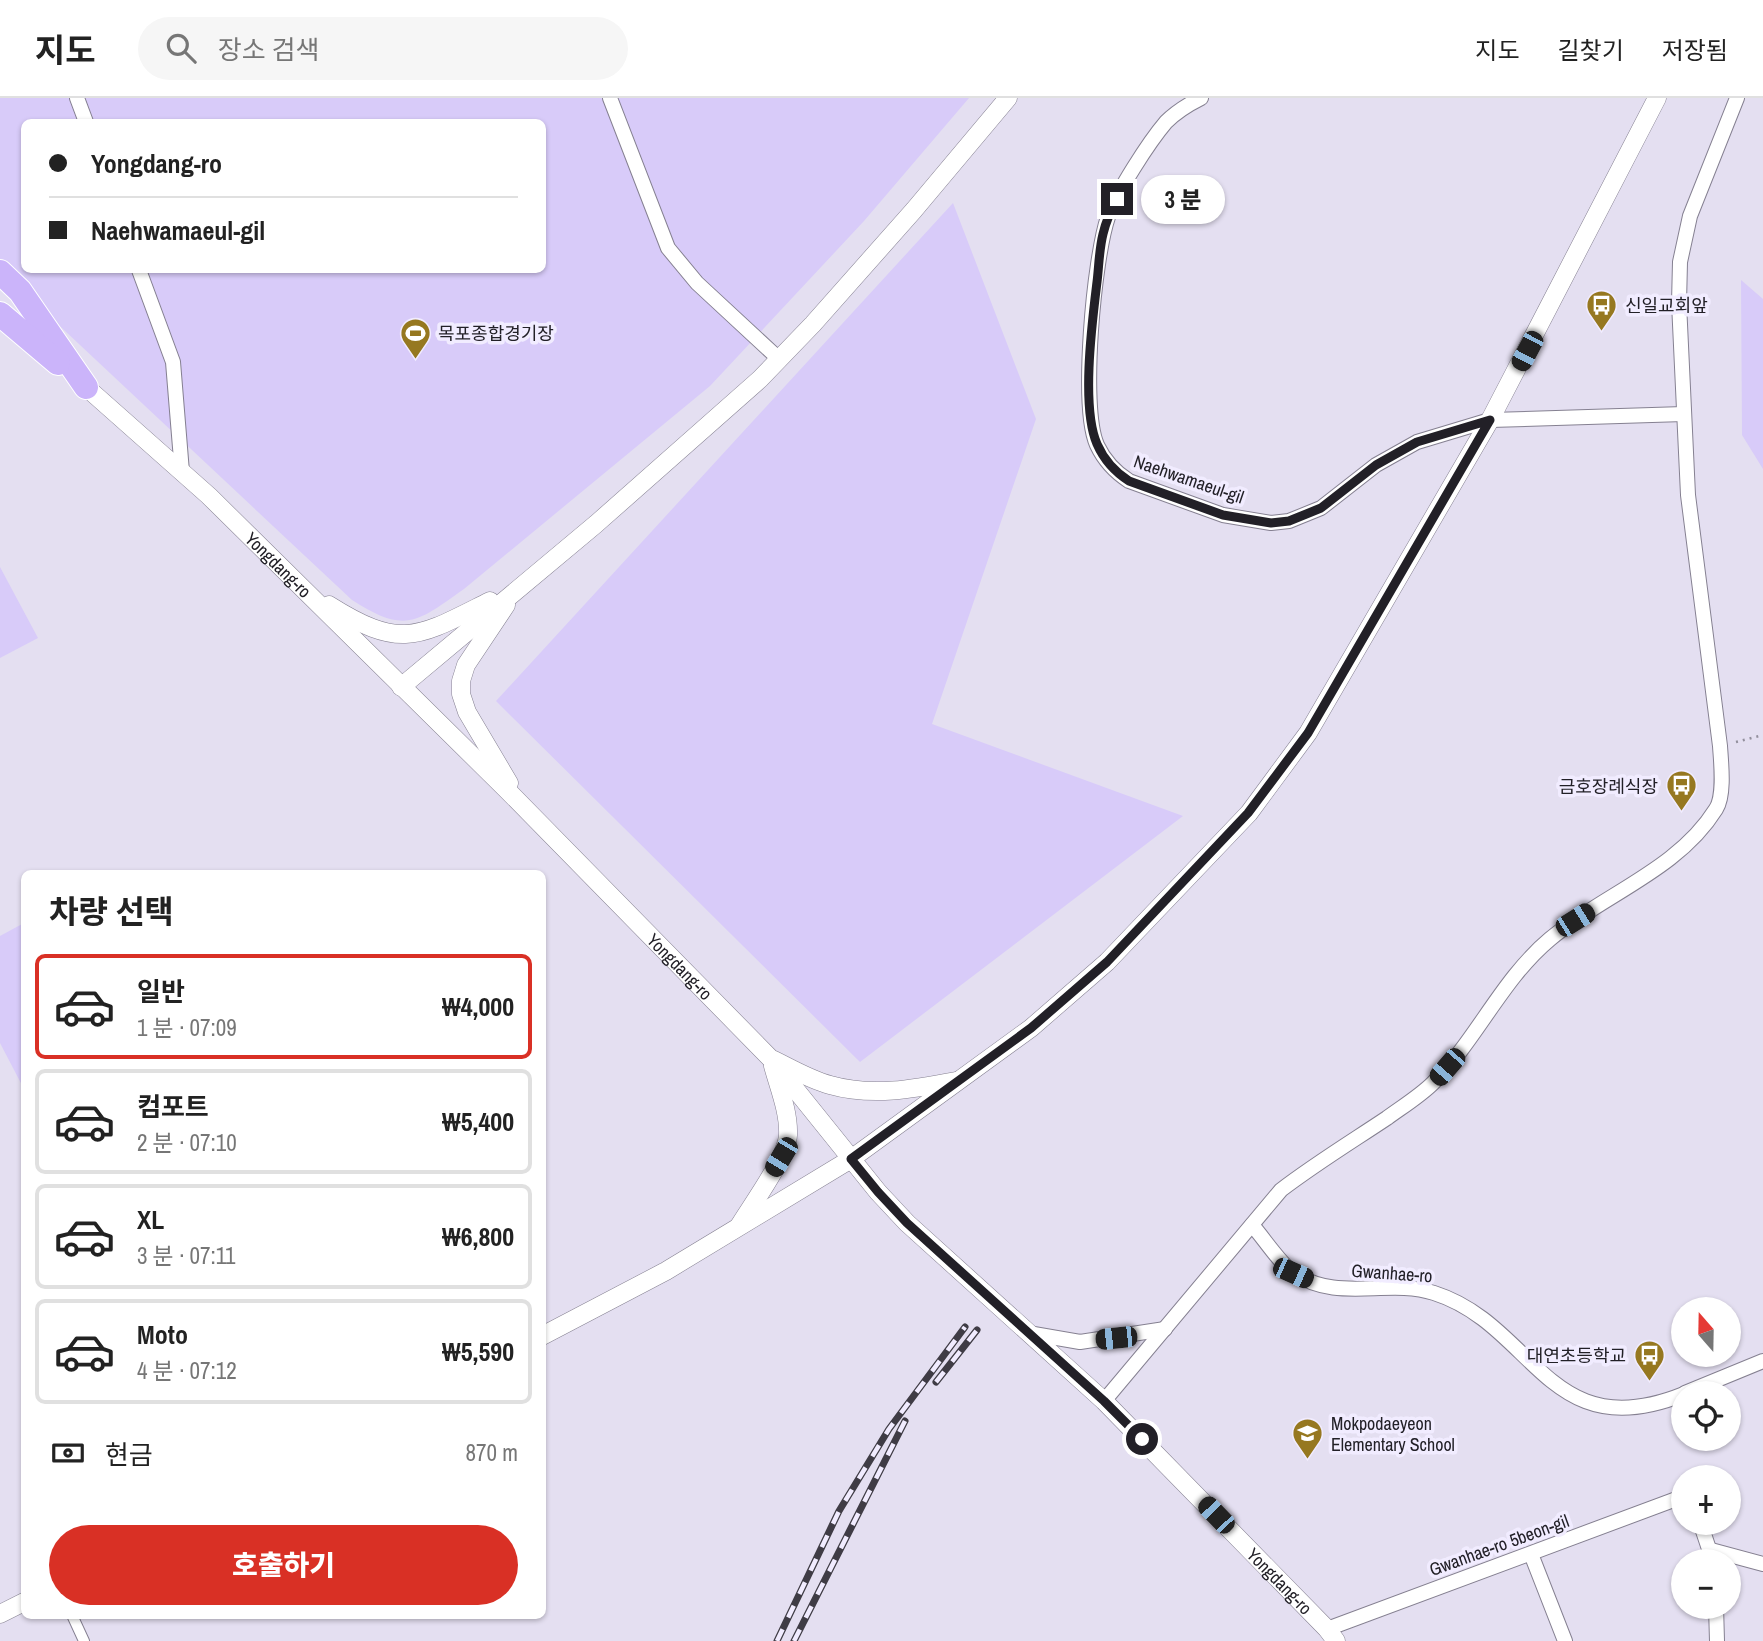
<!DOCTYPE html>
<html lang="ko">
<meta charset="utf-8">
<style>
body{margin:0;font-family:"Archivo Narrow","Noto Sans KR",sans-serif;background:#f6f6f6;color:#222;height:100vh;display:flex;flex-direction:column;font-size:26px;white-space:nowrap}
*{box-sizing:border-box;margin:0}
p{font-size:23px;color:#767676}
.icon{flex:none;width:38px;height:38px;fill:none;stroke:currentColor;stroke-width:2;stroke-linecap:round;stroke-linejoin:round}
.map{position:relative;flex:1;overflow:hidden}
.drawer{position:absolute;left:21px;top:772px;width:525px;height:749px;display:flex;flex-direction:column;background:#fff;border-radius:10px;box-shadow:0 2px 5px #0004}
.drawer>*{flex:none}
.top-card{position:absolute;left:21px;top:21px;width:525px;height:154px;border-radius:10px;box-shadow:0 2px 5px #0004;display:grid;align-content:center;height:154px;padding:0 28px;background:#fff}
.needle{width:46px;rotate:340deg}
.buttons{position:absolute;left:1671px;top:1199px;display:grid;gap:14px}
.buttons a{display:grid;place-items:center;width:70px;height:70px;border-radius:50%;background:#fff;box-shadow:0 2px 5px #0004;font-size:35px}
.end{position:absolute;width:32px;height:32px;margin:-16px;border:9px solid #222027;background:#fff;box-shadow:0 0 0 4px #fff}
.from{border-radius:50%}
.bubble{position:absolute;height:49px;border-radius:24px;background:#fff;box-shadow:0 2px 5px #0004;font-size:23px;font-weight:800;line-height:49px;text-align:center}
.car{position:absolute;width:21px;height:42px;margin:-21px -10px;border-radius:9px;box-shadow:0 0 5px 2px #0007;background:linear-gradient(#222 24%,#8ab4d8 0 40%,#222 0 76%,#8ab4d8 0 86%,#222 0)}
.top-card b{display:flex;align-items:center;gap:24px;height:66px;font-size:26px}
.top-card b+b{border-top:2px solid #e0e0e0}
.top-card i{width:18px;height:18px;background:#222}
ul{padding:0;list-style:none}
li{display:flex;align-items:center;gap:21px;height:105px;margin:0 14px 10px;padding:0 14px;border:4px solid #e0e0e0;border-radius:10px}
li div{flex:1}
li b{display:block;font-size:26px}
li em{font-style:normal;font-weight:800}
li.active{border-color:#d93025}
li>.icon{width:63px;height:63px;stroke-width:1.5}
h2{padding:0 28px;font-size:32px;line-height:84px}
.pay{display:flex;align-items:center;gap:18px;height:77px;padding:0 28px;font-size:26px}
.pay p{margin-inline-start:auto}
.cta{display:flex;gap:14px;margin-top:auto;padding:14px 28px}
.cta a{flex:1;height:80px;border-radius:42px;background:#d93025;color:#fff;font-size:28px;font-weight:800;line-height:80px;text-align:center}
header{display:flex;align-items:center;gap:42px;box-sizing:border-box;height:98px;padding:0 35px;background:#fff;border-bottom:2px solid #e0e0e0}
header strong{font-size:33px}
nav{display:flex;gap:38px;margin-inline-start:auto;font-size:24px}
.search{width:490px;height:63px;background:#f6f6f6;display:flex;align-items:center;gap:18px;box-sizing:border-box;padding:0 24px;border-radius:38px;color:#767676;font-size:26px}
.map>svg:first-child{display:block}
</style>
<header>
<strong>지도</strong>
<div class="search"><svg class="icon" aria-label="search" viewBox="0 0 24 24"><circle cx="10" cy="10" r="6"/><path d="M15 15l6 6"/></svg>장소 검색</div>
<nav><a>지도</a><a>길찾기</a><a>저장됨</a></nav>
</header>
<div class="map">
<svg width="1763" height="1543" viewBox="0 0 1763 1543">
<rect width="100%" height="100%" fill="#e4dff1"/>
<g fill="#d8cbf9" fill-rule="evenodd">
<path d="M 0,0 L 969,0 L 864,123 L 710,288 L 464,491 C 416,525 405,536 352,502 L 0,172 ZM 24,24 L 542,24 L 542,172 L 24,172 Z"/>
<polygon points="953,105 1036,321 932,626 1183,718 860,964 496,603"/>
<polygon points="1741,182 1763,201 1763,371 1742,337"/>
<polygon points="0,469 38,540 0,560"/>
<polygon points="24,825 24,991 0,945 0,838"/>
</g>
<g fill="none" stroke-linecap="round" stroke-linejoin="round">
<defs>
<polyline id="pedestrian" points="72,1517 84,1543"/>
<g id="minor">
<polyline points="77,0 86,24"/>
<polyline points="610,0 668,150 697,185 779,261"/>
<path d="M 1201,0 C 1189,6 1176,14 1166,24 C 1149,44 1116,95 1108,119 C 1094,160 1080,309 1097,347 C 1104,362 1115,374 1129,383 L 1223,417 L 1271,425 L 1289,423 L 1321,410 L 1376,367 L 1417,344 L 1490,322 L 1684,316"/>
<polyline points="139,172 173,264 182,374"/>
<path d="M 1252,1127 C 1263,1139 1281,1167 1294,1175 C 1337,1205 1388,1180 1434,1195 C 1535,1227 1548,1351 1684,1296"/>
<polyline points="1028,1235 1080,1244 1165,1231"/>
<polyline points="1685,1295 1763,1263"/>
<path d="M 1104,1303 L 1281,1092 C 1315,1066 1351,1044 1387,1020 C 1402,1009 1420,998 1433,985 C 1477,941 1502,881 1550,841 C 1604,796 1678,772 1716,711 C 1725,697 1721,664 1720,648 L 1688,397 L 1679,205 L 1680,164 L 1690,118 L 1737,0"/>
<polyline points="1700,1424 1713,1463"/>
<polyline points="1711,1452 1763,1466"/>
<polyline points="1531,1456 1565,1543"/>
<polyline points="1716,1508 1717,1543"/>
<polyline points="1327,1531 1679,1400 1684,1401"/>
</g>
<g id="tertiary">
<path id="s1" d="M 86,289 L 209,398 L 507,692 L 771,961 L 878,1094 L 907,1125 L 1104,1303 L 1327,1531 L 1336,1543"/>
<path d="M 329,507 C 402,553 418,539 490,503"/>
<polyline points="506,507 466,567 461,583 461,596 467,614 509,685"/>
<polyline points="401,589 596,426 760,281 813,226 914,112 1008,0"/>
<path d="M 774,962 C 792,971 811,982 830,987 C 872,999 914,991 956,983"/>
<path d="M 739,1128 C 751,1108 787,1059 788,1037 C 789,1014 779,990 773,968"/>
<polyline points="542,1238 666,1173 851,1061 1031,930 1107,864 1249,715 1308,635 1490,322 1657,0"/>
<polyline points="0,1516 24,1504"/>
</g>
<g id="trunk">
<polyline points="0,174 20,193 86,289"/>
<polyline points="0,216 58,265"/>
</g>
</defs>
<use href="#pedestrian" stroke="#858091" stroke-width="12"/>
<use href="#minor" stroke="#858091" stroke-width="16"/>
<use href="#tertiary" stroke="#858091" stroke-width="19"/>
<use href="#trunk" stroke="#fff" stroke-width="26"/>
<polyline stroke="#928f9c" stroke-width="2.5" stroke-dasharray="2 5" stroke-linecap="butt" points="1736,644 1763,637"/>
<use href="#pedestrian" stroke="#fff" stroke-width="10"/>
<use href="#minor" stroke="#fff" stroke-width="14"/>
<use href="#tertiary" stroke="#fff" stroke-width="18"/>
<use href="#trunk" stroke="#cbb4fa" stroke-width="24"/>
<defs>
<g id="rail">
<polyline points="936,1284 977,1232"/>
<polyline points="777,1543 839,1413 889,1331 965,1229"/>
<polyline points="794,1543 905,1323"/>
</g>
</defs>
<use href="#rail" stroke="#3f3c45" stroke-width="7"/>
<use href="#rail" stroke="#f1ecff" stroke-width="4.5" stroke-dasharray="13" stroke-linecap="butt"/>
</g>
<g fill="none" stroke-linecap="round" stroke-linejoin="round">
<path stroke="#222027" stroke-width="9" d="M 1117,101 C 1111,112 1106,123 1103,136 C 1099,152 1099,168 1097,184 C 1092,225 1081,309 1097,346 C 1104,362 1115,374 1129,383 L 1223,417 L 1271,425 L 1289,423 L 1321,410 L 1376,367 L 1417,344 L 1490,322 L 1308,635 L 1248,715 L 1107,864 L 1031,930 L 851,1061 L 878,1094 L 907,1125 L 1104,1303 L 1142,1341"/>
</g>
<defs>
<symbol id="bus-pin" viewBox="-11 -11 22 30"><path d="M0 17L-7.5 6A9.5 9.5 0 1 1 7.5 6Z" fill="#967820" stroke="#f1ecff"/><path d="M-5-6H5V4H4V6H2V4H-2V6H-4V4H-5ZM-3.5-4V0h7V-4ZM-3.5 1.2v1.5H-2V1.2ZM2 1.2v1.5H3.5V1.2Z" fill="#fff"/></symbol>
<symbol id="stadium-pin" viewBox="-11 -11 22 30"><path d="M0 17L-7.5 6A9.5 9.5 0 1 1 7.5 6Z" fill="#967820" stroke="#f1ecff"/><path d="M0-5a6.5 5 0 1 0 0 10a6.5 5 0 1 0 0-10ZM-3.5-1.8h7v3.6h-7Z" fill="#fff"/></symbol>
<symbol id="school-pin" viewBox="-11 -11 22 30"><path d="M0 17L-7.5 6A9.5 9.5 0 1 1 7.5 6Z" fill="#967820" stroke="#f1ecff"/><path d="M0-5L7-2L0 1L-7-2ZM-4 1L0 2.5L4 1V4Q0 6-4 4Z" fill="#fff"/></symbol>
</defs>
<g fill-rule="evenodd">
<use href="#bus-pin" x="1584" y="190" width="35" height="47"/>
<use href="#stadium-pin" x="398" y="218" width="35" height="47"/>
<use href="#bus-pin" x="1664" y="670" width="35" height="47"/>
<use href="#bus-pin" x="1632" y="1240" width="35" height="47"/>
<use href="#school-pin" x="1290" y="1318" width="35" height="47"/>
</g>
<g text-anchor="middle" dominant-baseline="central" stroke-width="7" stroke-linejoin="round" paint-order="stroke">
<g font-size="18" fill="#222027" stroke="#f1ecff" text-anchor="start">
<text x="1625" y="207">신일교회앞</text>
<text x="438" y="235">목포종합경기장</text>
<text x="1658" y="688" text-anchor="end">금호장례식장</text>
<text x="1626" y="1257" text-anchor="end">대연초등학교</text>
<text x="1331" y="1325">Mokpodaeyeon<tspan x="1331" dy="21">Elementary School</tspan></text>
</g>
<g font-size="18" fill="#222027" stroke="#f1ecff">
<text transform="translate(1189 381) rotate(19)">Naehwamaeul-gil</text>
<text stroke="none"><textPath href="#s1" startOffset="262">Yongdang-ro</textPath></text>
<text stroke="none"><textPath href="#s1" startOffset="830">Yongdang-ro</textPath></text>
<text transform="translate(1392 1175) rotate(4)">Gwanhae-ro</text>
<text transform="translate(1499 1447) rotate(-20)">Gwanhae-ro 5beon-gil</text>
<text stroke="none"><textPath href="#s1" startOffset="1690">Yongdang-ro</textPath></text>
</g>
</g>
</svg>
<div class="buttons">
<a><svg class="needle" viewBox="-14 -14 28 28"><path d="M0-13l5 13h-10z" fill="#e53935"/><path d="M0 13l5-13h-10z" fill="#767676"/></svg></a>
<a><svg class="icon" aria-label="locate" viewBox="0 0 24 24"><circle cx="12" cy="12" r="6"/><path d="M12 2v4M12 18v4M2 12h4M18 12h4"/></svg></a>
<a>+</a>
<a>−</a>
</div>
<i class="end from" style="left:1142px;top:1341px"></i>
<i class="end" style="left:1117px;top:101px"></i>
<div class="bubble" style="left:1141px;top:77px;width:84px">3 분</div>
<i class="car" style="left:1527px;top:253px;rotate:208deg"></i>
<i class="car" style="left:1575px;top:822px;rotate:58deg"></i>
<i class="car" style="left:1447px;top:969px;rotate:221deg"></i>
<i class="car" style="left:781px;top:1059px;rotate:211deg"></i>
<i class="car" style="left:1293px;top:1175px;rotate:114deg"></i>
<i class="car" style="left:1116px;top:1240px;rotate:264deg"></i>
<i class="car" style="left:1216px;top:1417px;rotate:316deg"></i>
<div class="top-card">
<b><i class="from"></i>Yongdang-ro</b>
<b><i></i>Naehwamaeul-gil</b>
</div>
<section class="drawer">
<h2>차량 선택</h2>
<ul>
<li class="active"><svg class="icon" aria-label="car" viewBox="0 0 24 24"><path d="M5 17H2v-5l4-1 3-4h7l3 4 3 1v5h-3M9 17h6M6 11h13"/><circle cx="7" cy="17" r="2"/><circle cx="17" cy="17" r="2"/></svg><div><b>일반</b><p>1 분 · 07:09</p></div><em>₩4,000</em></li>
<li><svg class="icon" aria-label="car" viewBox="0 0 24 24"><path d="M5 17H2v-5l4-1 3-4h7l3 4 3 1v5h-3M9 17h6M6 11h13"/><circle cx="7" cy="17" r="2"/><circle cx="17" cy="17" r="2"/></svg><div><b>컴포트</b><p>2 분 · 07:10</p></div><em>₩5,400</em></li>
<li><svg class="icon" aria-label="car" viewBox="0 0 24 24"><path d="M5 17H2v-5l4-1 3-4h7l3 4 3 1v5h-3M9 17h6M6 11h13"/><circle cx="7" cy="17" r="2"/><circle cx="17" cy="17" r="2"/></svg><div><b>XL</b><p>3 분 · 07:11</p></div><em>₩6,800</em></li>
<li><svg class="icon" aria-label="car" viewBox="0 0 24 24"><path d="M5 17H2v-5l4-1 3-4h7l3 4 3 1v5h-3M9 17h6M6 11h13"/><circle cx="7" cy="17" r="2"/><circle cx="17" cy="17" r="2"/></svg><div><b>Moto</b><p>4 분 · 07:12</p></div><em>₩5,590</em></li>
</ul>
<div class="pay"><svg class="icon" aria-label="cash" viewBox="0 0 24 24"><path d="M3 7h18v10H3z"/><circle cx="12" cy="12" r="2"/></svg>현금<p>870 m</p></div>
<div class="cta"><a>호출하기</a></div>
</section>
</div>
